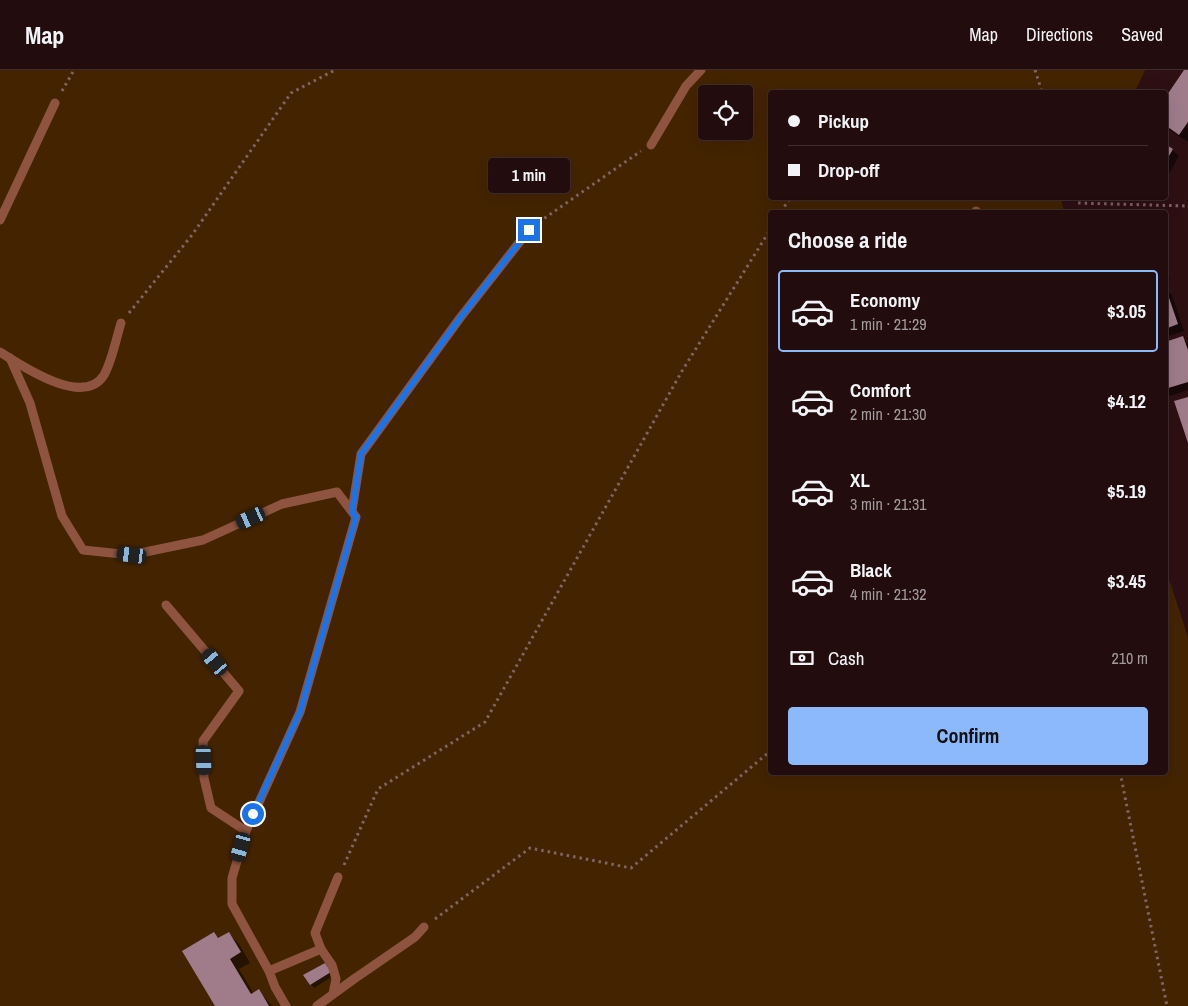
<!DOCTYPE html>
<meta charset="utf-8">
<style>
body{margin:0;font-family:"Archivo Narrow",sans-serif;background:#2e1a1c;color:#f1f3f6;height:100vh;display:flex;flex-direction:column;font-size:19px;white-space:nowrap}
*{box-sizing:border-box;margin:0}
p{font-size:16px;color:#a29b9e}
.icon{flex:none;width:28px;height:28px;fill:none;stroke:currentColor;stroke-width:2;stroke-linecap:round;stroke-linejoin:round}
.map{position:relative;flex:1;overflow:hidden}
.details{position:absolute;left:768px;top:140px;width:400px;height:565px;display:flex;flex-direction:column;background:#220c0e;border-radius:5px;box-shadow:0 5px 20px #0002,0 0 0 1px #3f2c2e}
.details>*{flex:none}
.banner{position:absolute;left:768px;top:20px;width:400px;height:110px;border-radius:5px;box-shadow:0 5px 20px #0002,0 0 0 1px #3f2c2e;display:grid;align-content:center;height:110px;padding:0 20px;background:#220c0e}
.tools{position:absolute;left:698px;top:15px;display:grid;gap:10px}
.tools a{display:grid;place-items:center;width:55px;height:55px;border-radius:5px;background:#220c0e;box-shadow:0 5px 20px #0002,0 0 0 1px #3f2c2e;font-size:25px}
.end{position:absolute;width:22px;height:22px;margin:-11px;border:6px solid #1a73e8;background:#fff;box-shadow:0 0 0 2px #fff}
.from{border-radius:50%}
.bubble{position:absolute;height:35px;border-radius:5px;background:#220c0e;box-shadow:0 5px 20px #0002,0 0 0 1px #3f2c2e;font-size:16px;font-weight:700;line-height:35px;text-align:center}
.car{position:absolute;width:15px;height:30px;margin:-15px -8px;border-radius:6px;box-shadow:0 0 4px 1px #0007;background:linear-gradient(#222 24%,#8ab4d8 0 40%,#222 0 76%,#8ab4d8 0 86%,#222 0)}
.banner b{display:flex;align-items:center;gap:18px;height:48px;font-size:19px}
.banner b+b{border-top:1px solid #3f2c2e}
.banner i{width:12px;height:12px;background:#f1f3f6}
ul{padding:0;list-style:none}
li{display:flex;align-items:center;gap:15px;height:82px;margin:0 10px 8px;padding:0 10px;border:2px solid transparent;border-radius:5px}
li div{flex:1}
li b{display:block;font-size:19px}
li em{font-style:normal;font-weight:700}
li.current{border-color:#8cb9fc}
li>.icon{width:45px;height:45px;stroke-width:1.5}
h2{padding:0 20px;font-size:22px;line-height:60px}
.pay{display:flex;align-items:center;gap:12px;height:55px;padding:0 20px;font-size:19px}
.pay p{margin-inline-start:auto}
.primary-button{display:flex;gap:10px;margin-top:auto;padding:10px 20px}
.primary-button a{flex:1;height:58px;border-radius:5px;background:#8cb9fc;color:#111;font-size:20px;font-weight:700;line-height:58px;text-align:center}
header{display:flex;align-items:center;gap:30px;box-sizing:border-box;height:70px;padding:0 25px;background:#220c0e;border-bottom:1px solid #3f2c2e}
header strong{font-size:24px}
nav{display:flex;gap:28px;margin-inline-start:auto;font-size:18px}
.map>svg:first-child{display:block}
</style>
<header>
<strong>Map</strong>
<nav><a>Map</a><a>Directions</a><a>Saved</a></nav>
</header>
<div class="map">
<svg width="1188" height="936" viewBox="0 0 1188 936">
<rect width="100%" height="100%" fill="#2e1013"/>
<path fill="#442400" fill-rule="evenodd" d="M 0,0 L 1145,0 L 1135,22 L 770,22 L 770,128 L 1061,128 L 1064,142 L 770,142 L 770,702 L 1165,702 L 1165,497 L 1188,567 L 1188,936 L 0,936 ZM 706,24 L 744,24 L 744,61 L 706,61 Z"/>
<g fill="#0007">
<polygon points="1186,0 1188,0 1188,72 1165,57 1165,30"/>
<polygon points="1165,76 1172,80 1179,86 1165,111"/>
<polygon points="1165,196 1170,210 1165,212"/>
<polygon points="1165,219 1172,225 1184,261 1165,267"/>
<polygon points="1183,268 1188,273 1188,320 1170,326 1165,321 1165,274"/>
<polygon points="214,864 220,869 229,864 239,874 250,893 239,899 254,924 258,921 268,931 272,936 216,936"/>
<polygon points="325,894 333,906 314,918 305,906"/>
</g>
<g fill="#a07c8b">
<polygon points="1184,0 1188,0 1188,52 1179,65 1165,55 1165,28"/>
<polygon points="1165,74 1173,79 1165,93"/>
<polygon points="1165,216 1178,254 1165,259"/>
<polygon points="1183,266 1188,280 1188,312 1165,319 1165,272"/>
<polygon points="1188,327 1188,373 1174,331"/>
<polygon points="214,862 218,868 229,862 241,882 230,889 251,924 259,919 269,936 215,936 182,881"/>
<polygon points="325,893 331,902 310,915 303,905"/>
</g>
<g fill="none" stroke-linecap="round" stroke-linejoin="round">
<g stroke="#7f6466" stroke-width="3" stroke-dasharray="2.5 4" stroke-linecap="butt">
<polyline points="1035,0 1042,22"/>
<polyline points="62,21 74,0"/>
<polyline points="1075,128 1077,133 1188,136"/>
<polyline points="781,142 790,128"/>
<polyline points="539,152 641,81"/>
<polyline points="129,243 192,165 291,23 335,0"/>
<polyline points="1120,702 1167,936"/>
<polyline points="344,795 378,719 485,652 682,301 770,160"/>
<polyline points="435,849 530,778 631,798 768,683 770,680"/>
</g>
<g stroke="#8e543f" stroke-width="9">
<polyline points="651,75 686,16 701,0"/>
<polyline points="976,141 977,142"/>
<polyline points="0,150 55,33"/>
<path d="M 0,282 C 22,296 84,338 104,305 C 112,291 116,269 121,253"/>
<polyline points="10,288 30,333 62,446 83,480 131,485 203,470 282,434 337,422 356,447 300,642 246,761 232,808 232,834 269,901 275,917 286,936"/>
<polyline points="352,441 361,384 460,248 529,160"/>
<polyline points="166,535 239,621 203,671 204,708 211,738 246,761"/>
<polyline points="269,901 321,879"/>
<polyline points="333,924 336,909 332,895 321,879 315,863 338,807"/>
<polyline points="317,936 354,909 415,867 424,857"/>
</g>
</g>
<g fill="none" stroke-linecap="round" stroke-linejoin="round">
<polyline stroke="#1a73e8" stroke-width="6" points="253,744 300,642 356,447 352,442 361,384 460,248 529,160"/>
</g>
</svg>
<div class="tools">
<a><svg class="icon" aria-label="locate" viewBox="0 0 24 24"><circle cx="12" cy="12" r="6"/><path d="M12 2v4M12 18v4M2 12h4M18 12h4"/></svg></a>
</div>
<i class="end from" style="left:253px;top:744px"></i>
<i class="end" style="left:529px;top:160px"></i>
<div class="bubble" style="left:488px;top:88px;width:82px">1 min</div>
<i class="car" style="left:251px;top:448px;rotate:246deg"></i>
<i class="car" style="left:132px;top:485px;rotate:277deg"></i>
<i class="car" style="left:215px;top:592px;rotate:320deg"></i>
<i class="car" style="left:204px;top:690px;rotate:178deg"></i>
<i class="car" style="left:241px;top:777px;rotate:196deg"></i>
<div class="banner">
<b><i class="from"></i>Pickup</b>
<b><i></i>Drop-off</b>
</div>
<section class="details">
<h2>Choose a ride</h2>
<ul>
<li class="current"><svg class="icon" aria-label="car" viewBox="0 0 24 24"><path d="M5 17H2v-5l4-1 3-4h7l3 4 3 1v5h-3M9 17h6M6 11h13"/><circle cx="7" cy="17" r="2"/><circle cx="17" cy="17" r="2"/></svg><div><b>Economy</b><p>1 min · 21:29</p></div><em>$3.05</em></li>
<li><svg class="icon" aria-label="car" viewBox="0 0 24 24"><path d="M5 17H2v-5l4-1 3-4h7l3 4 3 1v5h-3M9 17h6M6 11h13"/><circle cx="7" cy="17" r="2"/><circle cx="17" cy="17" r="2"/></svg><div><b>Comfort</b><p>2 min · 21:30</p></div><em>$4.12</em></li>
<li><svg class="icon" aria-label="car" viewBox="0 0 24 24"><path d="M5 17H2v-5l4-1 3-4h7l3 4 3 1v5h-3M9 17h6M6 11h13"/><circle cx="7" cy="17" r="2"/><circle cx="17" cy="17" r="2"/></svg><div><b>XL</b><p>3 min · 21:31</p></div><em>$5.19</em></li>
<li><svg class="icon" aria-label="car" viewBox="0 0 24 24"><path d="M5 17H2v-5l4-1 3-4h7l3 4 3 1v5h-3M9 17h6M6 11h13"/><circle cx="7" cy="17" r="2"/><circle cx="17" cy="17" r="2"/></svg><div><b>Black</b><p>4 min · 21:32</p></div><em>$3.45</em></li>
</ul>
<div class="pay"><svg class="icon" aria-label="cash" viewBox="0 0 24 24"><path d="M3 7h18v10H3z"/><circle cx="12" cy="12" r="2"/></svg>Cash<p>210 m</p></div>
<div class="primary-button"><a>Confirm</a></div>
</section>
</div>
